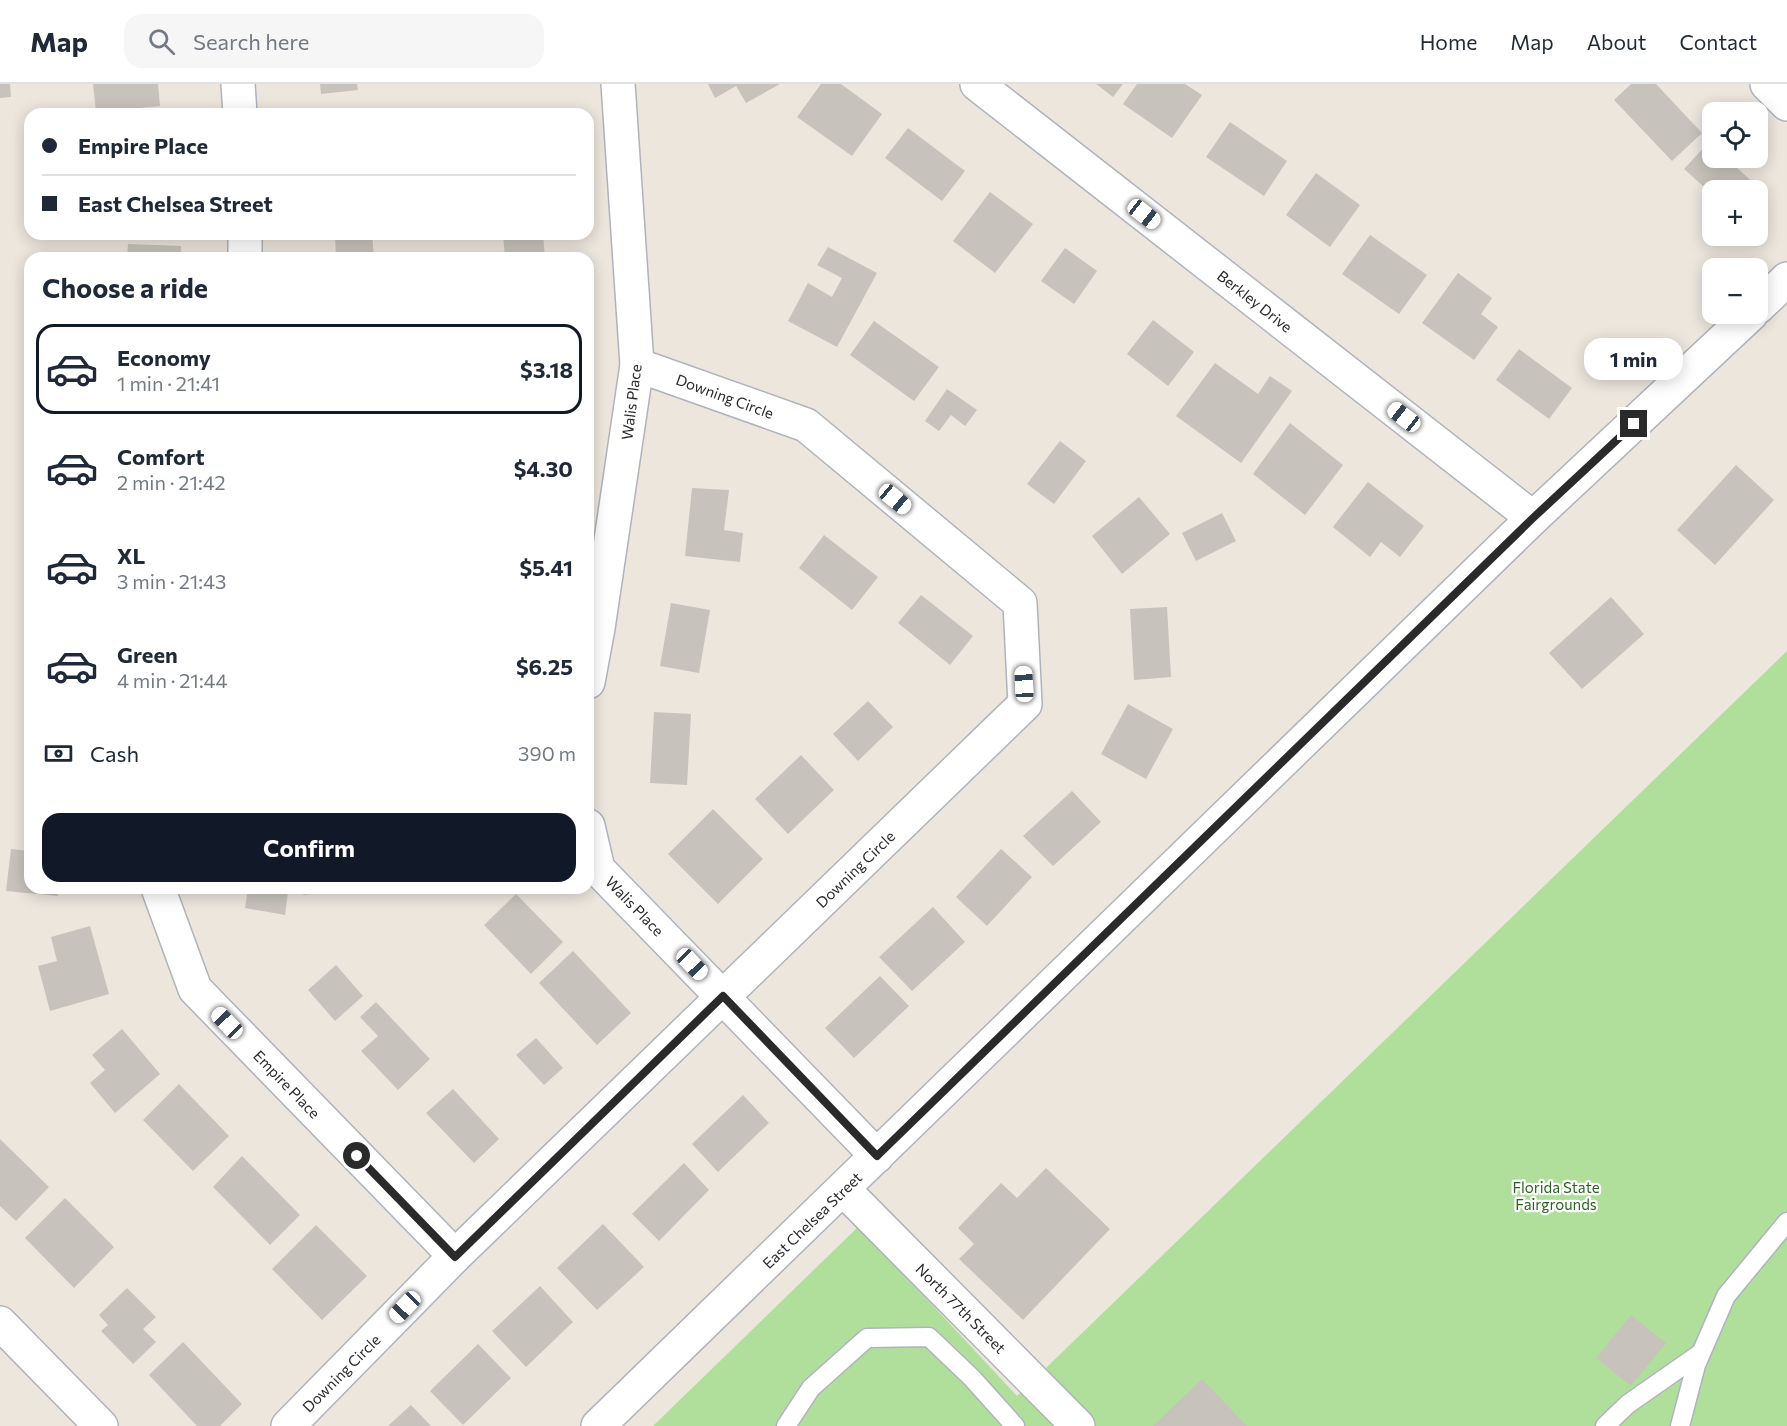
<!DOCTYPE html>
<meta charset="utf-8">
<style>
body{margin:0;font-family:Commissioner,sans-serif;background:#f6f6f7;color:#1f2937;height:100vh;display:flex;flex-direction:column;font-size:22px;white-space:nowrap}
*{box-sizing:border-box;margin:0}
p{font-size:20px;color:#747a83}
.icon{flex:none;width:33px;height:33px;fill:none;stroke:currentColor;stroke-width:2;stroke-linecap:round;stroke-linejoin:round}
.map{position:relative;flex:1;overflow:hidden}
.side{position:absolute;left:24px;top:168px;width:570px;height:642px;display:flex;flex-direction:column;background:#fff;border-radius:18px;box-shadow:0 3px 15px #0003}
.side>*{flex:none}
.top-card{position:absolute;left:24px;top:24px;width:570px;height:132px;border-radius:18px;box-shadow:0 3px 15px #0003;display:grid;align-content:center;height:132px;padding:0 18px;background:#fff}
.tools{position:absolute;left:1702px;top:18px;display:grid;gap:12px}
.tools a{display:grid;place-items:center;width:66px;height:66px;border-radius:12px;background:#fff;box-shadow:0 3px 15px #0003;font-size:30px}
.end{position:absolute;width:27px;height:27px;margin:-14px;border:8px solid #2a2a2a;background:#fff;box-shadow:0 0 0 3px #fff}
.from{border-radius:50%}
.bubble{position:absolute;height:42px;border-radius:18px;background:#fff;box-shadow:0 3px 15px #0003;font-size:20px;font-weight:700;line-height:42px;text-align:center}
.car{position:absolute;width:18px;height:36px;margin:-18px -9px;border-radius:8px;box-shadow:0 0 4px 2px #0007;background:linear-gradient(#fff 24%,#345 0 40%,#fff 0 76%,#345 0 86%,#fff 0)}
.top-card b{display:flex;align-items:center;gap:21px;height:57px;font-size:22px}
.top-card b+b{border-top:2px solid #e0e1e3}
.top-card i{width:15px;height:15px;background:#1f2937}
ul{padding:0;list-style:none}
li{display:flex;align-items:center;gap:18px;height:90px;margin:0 12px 9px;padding:0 6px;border:3px solid transparent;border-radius:18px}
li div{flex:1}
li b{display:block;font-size:22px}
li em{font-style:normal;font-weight:700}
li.on{border-color:#111827}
li>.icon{width:54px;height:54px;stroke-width:1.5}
h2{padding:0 18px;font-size:27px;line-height:72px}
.pay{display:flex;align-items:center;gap:15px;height:66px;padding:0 18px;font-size:22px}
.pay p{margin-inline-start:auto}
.action{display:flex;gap:12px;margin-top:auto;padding:12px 18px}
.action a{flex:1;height:69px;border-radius:18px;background:#111827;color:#fff;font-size:24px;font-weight:700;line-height:69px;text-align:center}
header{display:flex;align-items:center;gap:36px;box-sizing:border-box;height:84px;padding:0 30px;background:#fff;border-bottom:2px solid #e0e1e3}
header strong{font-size:28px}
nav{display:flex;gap:33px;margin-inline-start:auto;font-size:21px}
.search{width:420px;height:54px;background:#f6f6f7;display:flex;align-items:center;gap:15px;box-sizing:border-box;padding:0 21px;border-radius:18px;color:#747a83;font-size:22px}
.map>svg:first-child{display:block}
</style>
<header>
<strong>Map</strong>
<div class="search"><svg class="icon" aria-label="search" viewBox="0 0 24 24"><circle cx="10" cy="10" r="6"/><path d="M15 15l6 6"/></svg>Search here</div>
<nav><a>Home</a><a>Map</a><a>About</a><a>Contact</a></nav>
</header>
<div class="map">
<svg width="1787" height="1342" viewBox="0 0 1787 1342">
<rect width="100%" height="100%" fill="#ece6dd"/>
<polygon fill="#b0df9c" points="1787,567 1787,1342 653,1342 859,1142 1017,1312"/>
<g fill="#c7c3bc">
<polygon points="0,0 10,0 11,13 0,14"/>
<polygon points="93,0 158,0 160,22 96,28"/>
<polygon points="320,0 357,0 358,6 321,10"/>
<polygon points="708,0 780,0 746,19 736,2 715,14"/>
<polygon points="821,0 841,0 882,30 852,72 797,33"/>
<polygon points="1096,0 1123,0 1113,13"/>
<polygon points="1137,0 1185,0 1202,11 1172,54 1123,20"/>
<polygon points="1631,0 1656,0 1702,49 1672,77 1614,16"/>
<polygon points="1230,38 1287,77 1264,112 1206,73"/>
<polygon points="908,44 965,87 942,117 885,74"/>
<polygon points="1709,58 1713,62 1713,74 1726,74 1768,112 1758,123 1758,106 1713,106 1713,111 1684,85"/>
<polygon points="1316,89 1360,121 1330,163 1286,131"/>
<polygon points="990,108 1033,140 995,189 953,157"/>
<polygon points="335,150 372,150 374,174 336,174"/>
<polygon points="503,150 543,150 545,174 505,174"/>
<polygon points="1370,151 1427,191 1399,230 1342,190"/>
<polygon points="128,160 181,162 181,174 127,174"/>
<polygon points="828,163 877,189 837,263 788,237 808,199 832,213 842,194 817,181"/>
<polygon points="1065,164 1097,187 1074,220 1041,197"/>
<polygon points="1458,189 1492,214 1481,230 1498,243 1474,276 1422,239"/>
<polygon points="1153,236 1194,268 1168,302 1127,270"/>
<polygon points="874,237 939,283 914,317 850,271"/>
<polygon points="1519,265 1572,304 1549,335 1496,296"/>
<polygon points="1215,279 1258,310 1270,292 1292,307 1241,379 1176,332"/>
<polygon points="947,305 977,326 965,342 951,331 939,347 925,337"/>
<polygon points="1290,339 1343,381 1305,431 1253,390"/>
<polygon points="1060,357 1086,377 1054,420 1027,400"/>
<polygon points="1736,381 1774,416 1715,481 1677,446"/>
<polygon points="1368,398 1424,442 1400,473 1381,458 1370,473 1333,443"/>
<polygon points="692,404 729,406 724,446 743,449 740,478 685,472"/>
<polygon points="1139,413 1170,450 1122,490 1092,452"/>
<polygon points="1222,429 1236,457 1196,477 1182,449"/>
<polygon points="824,451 878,493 852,526 799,484"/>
<polygon points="921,511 973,552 950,581 898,539"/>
<polygon points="1611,513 1644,550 1582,605 1549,569"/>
<polygon points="671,519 710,526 699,589 660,582"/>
<polygon points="1167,523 1171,593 1134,596 1130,525"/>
<polygon points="868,617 893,643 858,677 833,650"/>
<polygon points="1128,620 1173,645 1146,695 1101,670"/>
<polygon points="654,628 691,630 687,701 650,699"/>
<polygon points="801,671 834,706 788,750 755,715"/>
<polygon points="1072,707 1101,738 1053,782 1023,752"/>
<polygon points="713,725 763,775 718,820 668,770"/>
<polygon points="11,765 30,767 30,804 59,804 58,812 6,807"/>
<polygon points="1001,765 1032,793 987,842 956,813"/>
<polygon points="248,804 308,804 307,811 288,808 285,831 245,824"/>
<polygon points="516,810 563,858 531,890 484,841"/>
<polygon points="933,823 965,858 912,907 879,873"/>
<polygon points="90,842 109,910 50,927 38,882 57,877 51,853"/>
<polygon points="573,867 631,929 597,961 539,899"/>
<polygon points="336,881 363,912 335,937 308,906"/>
<polygon points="880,892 909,922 854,974 825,944"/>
<polygon points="376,918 430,975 398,1006 361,967 378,952 360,933"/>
<polygon points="122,945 160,990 115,1029 90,999 105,986 92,971"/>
<polygon points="536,954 563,984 544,1001 516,971"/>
<polygon points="179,1000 229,1052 193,1087 143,1036"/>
<polygon points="453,1005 499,1055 474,1079 426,1029"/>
<polygon points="743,1011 769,1039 718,1088 692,1060"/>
<polygon points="0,1055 49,1103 16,1137 0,1122"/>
<polygon points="242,1072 300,1131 270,1161 213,1103"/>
<polygon points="684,1079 709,1106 659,1157 632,1130"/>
<polygon points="1046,1084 1110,1145 1023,1236 959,1175 974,1160 958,1144 1001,1099 1017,1114"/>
<polygon points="65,1114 114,1163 74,1204 25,1154"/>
<polygon points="603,1140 644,1183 597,1226 557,1184"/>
<polygon points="316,1141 367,1192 322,1236 272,1185"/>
<polygon points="540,1202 573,1238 526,1283 492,1247"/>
<polygon points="127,1204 156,1233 143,1245 156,1258 133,1280 101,1247 108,1241 99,1231"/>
<polygon points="1631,1231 1666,1259 1631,1302 1596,1274"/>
<polygon points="183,1258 242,1320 220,1342 197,1342 149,1291"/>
<polygon points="478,1260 511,1294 463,1341 430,1307"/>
<polygon points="1202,1295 1247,1342 1153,1342"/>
<polygon points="411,1321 431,1342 388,1342"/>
</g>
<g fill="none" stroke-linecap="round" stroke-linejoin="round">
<defs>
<g id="service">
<polyline points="786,1342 811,1304 867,1254 929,1253 972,1294 1015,1342"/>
<polyline points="1605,1342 1628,1320 1701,1269"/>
<polyline points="1680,1342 1696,1281 1726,1212 1787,1138"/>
</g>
<g id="minor">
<polyline points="238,0 240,30"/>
<polyline points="977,0 1533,434"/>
<polyline points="1767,0 1787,20"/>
<polyline points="245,174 245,150"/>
<polyline points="1758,223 1787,195"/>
<polyline points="588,598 598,544 637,281 618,0"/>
<polyline points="588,742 598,785 877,1072"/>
<polyline points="158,804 195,905 455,1172"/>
<polyline points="843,1105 1078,1342"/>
<polyline points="0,1239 101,1342"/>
<polyline points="288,1342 455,1172 1025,620 1020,519 806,341 637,281"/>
<polyline points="598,1342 1533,434 1751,230"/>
</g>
</defs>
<use href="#service" stroke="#b0b3bd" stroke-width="21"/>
<use href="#minor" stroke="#b0b3bd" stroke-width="36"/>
<use href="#service" stroke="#fff" stroke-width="18"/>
<use href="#minor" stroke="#fff" stroke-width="33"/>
</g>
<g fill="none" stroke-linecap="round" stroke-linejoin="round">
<polyline stroke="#2a2a2a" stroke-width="8" points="357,1072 455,1173 723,912 877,1072 1533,434 1634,340"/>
</g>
<g text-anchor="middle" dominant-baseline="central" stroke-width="4.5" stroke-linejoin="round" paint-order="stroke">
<g font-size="15" fill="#2a2a2a" stroke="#fff">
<text transform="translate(1255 217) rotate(38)">Berkley Drive</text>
<text transform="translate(725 312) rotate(20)">Downing Circle</text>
<text transform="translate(631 318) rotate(-83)">Walis Place</text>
<text transform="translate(855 785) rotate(-44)">Downing Circle</text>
<text transform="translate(635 822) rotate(46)">Walis Place</text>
<text transform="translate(287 1000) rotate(46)">Empire Place</text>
<text transform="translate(812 1136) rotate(-44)">East Chelsea Street</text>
<text transform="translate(961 1224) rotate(45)">North 77th Street</text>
<text transform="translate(341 1289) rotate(-45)">Downing Circle</text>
</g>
<g font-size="15" fill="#29641e" stroke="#fff">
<text x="1556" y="1103">Florida State<tspan x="1556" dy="17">Fairgrounds</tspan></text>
</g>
</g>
</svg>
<div class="tools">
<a><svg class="icon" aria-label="locate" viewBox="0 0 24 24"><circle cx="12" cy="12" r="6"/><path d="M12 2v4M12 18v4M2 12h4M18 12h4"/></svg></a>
<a>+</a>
<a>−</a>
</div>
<i class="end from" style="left:357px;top:1072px"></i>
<i class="end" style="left:1634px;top:340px"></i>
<div class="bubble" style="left:1584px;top:254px;width:99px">1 min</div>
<i class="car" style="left:1144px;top:130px;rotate:128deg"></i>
<i class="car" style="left:1404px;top:333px;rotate:308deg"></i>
<i class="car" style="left:895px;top:415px;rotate:130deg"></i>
<i class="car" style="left:1024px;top:600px;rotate:357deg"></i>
<i class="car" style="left:692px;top:880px;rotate:136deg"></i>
<i class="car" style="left:227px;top:939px;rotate:316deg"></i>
<i class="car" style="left:405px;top:1223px;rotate:224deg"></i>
<div class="top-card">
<b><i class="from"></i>Empire Place</b>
<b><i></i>East Chelsea Street</b>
</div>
<section class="side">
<h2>Choose a ride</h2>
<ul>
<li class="on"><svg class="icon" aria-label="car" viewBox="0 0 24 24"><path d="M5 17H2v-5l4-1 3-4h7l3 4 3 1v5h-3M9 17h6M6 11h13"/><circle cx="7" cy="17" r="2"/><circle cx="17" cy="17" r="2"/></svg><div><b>Economy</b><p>1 min · 21:41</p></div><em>$3.18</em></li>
<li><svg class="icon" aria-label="car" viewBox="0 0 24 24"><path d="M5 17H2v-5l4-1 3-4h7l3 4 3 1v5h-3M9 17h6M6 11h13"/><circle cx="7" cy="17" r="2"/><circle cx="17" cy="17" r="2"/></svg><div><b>Comfort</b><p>2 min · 21:42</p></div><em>$4.30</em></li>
<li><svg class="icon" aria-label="car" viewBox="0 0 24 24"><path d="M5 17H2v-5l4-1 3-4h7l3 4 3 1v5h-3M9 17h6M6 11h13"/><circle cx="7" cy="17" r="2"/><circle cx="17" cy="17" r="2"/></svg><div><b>XL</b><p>3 min · 21:43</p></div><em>$5.41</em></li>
<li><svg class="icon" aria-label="car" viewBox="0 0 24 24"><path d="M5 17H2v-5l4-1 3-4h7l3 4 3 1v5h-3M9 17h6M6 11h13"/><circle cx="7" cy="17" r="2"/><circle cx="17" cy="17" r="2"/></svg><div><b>Green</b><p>4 min · 21:44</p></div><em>$6.25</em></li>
</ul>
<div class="pay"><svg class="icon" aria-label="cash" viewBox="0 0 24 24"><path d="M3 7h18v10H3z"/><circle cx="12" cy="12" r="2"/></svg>Cash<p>390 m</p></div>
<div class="action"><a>Confirm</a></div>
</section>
</div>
